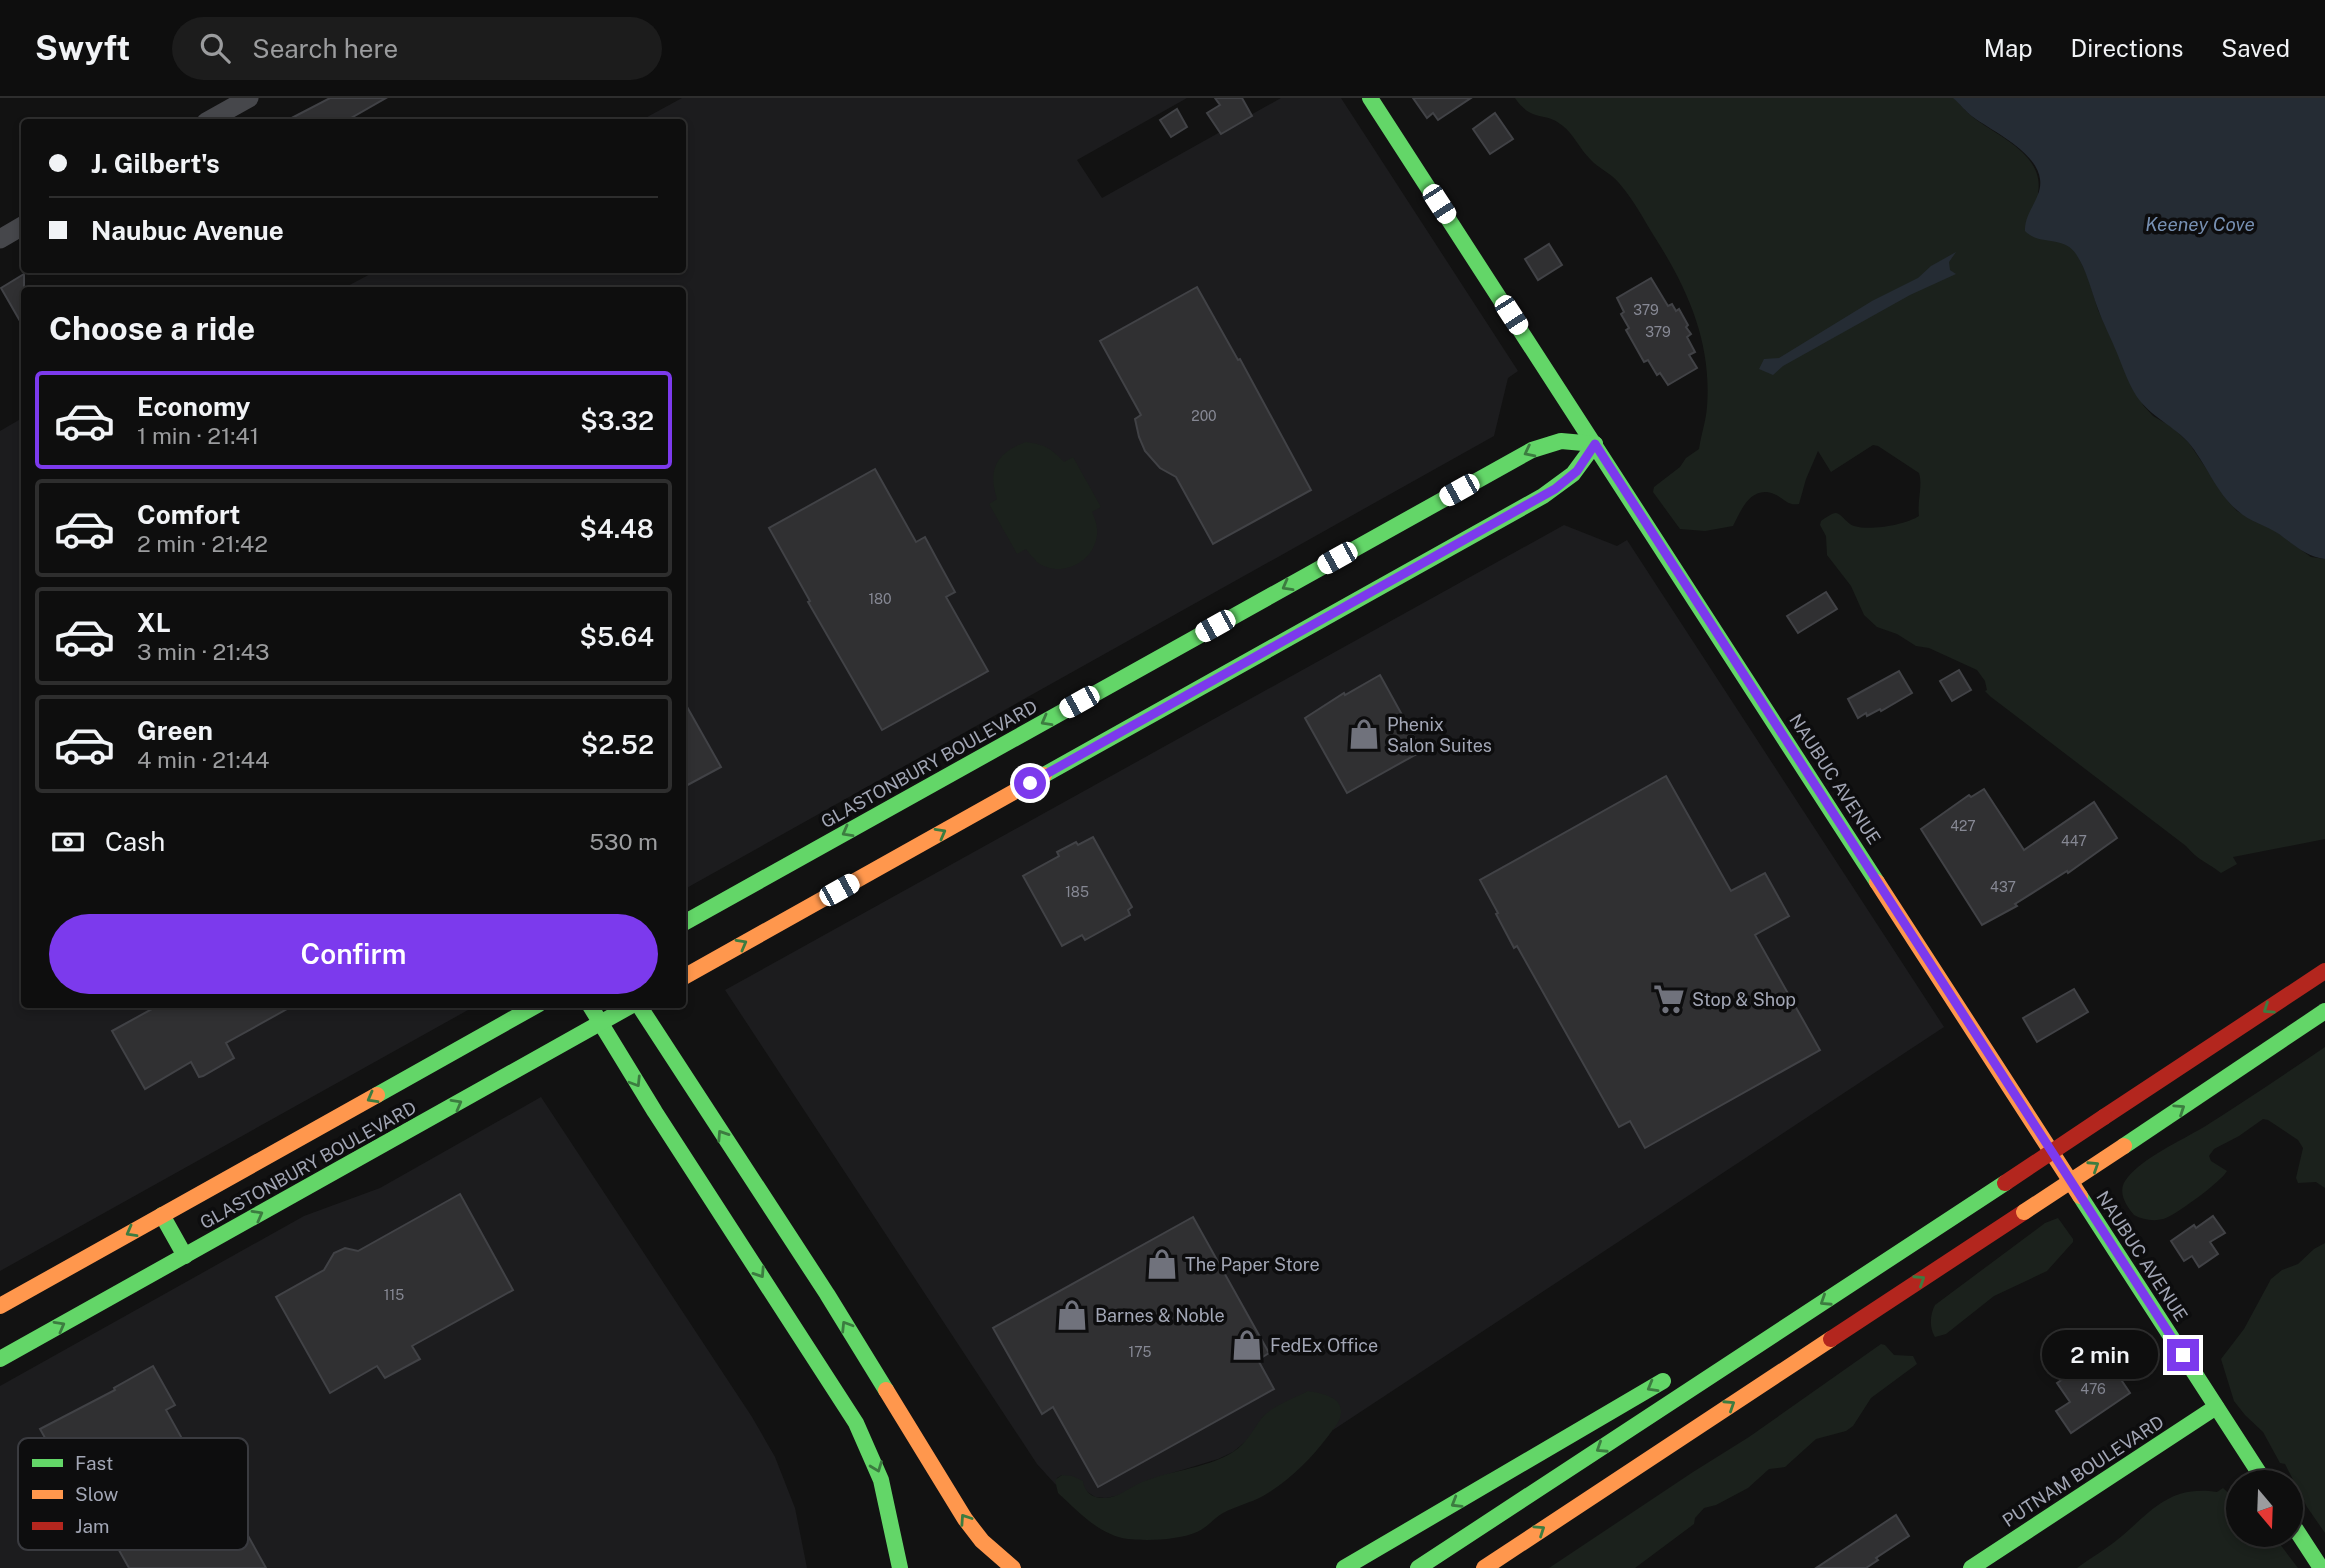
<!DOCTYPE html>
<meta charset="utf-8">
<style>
body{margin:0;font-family:"Public Sans",sans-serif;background:#1c1c1c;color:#f1f3f6;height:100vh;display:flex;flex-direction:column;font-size:26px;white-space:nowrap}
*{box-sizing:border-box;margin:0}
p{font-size:23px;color:#9b9c9e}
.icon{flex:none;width:38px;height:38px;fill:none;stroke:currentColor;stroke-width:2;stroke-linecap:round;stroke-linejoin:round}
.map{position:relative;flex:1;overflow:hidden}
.details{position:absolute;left:21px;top:189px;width:665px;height:721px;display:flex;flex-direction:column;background:#0e0e0e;border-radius:7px;box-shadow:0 4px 10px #0003,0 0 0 2px #2e2e2e}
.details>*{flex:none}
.guide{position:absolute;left:21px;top:21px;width:665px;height:154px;border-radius:7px;box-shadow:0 4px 10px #0003,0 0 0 2px #2e2e2e;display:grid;align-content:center;height:154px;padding:0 28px;background:#0e0e0e}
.needle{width:46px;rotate:161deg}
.fabs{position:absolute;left:2226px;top:1372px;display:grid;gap:14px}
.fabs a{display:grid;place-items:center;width:77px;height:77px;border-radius:50%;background:#0e0e0e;box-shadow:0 4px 10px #0003,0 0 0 2px #2e2e2e;font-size:35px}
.end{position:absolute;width:32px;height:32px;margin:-16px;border:9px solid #7c3aed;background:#fff;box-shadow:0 0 0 4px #fff}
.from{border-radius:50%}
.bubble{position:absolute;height:49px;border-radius:24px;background:#0e0e0e;box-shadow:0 4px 10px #0003,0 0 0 2px #2e2e2e;font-size:23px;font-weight:600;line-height:49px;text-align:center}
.car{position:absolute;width:21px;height:42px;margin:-21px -10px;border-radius:9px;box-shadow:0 0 5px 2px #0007;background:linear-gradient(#fff 24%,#345 0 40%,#fff 0 76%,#345 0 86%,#fff 0)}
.guide b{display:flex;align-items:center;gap:24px;height:66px;font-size:26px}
.guide b+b{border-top:2px solid #2e2e2e}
.guide i{width:18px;height:18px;background:#f1f3f6}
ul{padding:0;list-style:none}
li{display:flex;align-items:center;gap:21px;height:98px;margin:0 14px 10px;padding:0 14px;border:4px solid #2e2e2e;border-radius:7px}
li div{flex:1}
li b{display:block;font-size:26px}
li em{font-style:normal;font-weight:600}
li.current{border-color:#7c3aed}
li>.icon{width:63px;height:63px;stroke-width:1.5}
h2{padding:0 28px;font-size:32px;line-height:84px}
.pay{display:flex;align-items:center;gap:18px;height:77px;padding:0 28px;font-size:26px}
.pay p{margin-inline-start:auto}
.cta{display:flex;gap:14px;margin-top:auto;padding:14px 28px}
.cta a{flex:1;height:80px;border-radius:42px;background:#7c3aed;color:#fff;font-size:28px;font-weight:600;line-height:80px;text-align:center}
header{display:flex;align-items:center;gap:42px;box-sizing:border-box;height:98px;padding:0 35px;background:#0e0e0e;border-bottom:2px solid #2e2e2e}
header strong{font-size:33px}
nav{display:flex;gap:38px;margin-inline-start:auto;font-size:24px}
.search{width:490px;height:63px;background:#1c1c1c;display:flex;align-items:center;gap:18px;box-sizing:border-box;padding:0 24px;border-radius:38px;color:#9b9c9e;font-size:26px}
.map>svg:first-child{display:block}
</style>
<header>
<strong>Swyft</strong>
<div class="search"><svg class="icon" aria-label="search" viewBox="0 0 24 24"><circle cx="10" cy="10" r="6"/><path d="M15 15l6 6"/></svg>Search here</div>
<nav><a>Map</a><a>Directions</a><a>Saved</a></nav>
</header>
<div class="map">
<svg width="2325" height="1470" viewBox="0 0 2325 1470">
<rect width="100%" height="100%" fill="#121212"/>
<g fill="#1c1c1e">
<polygon points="682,0 1187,0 1077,62 1102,100 1281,0 1341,0 1518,273 1508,280 1494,338 683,792 682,192 340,192 378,172 682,172 682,24 638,24"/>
<polygon points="24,319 24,906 477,907 0,1173 0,333"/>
<polygon points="1564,427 1617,448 1627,442 1944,929 1333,1332 1307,1294 1263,1319 1251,1339 1233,1354 1218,1361 1146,1383 1121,1397 1106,1400 1095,1399 1062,1377 1057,1380 1056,1387 1037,1366 725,892"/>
<polygon points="541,999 752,1319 775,1359 795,1410 807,1470 0,1470 0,1288 304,1118 380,1090"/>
</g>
<g fill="#1b211c">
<path d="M 1515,0 L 1954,0 C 1960,6 1966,14 1974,20 C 1999,39 2045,57 2038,95 L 2076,154 L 2088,179 L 2098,212 L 2143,307 L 2153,318 L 2172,329 L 2189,345 L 2228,403 L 2237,413 L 2271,430 L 2311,459 L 2325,461 L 2325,741 L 2233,759 L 2237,766 L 2221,775 C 2206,763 2200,764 2186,748 L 1991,599 L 1985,593 L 1987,592 L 1985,583 L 1977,572 L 1929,550 L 1916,548 L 1897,536 L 1877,529 L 1864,517 L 1851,488 L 1827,457 L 1826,438 L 1820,427 L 1821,423 C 1825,420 1832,415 1836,415 C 1842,416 1847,426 1854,428 C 1870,433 1905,427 1919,418 C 1917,403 1923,388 1919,375 L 1878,348 L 1873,347 L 1831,374 L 1818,353 L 1806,381 L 1799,406 C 1787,408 1784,400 1774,396 C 1751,387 1741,412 1733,428 L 1705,433 L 1680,431 L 1653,394 L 1654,389 L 1680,369 L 1686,360 L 1699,351 C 1701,337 1706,323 1707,309 C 1712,245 1688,191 1654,138 C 1643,120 1633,101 1619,85 C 1611,75 1598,70 1590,61 C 1580,51 1574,37 1563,28 C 1545,12 1533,26 1515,0 Z"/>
<path d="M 1026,344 C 1044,346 1052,351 1064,364 L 1073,359 L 1101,409 L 1092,414 C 1096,423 1099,432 1096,442 C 1090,467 1058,480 1037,464 C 1033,460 1029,455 1026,451 L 1017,456 L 989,406 L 997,401 C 987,371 997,354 1026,344 Z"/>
<path d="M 2325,949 L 2325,1090 L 2316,1084 L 2298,1085 L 2296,1080 L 2303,1050 L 2298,1042 L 2268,1022 L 2263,1021 L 2239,1038 L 2214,1051 L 2209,1058 L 2211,1063 L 2227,1073 C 2222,1083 2178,1115 2166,1120 C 2156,1124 2143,1122 2134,1117 C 2125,1106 2116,1092 2128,1079 C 2143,1060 2182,1042 2204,1029 C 2245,1003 2285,976 2325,949 Z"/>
<path d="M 2058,1120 L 2073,1141 L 2073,1144 L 2047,1173 L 1994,1198 L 1946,1236 L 1935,1239 C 1929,1230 1930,1216 1935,1207 L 2045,1125 Z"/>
<polygon points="2325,1145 2325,1435 2307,1409 2285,1366 2280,1365 2263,1334 2245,1317 2234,1303 2221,1261 2244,1231 2271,1181 2282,1172 2298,1166 2314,1151"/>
<polygon points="1881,1246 1885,1247 1894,1257 1913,1258 1917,1266 1871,1300 1853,1328 1846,1333 1816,1341 1785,1369 1769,1371 1748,1390 1716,1407 1704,1410 1695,1420 1694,1426 1635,1470 1549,1470 1693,1374 1749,1339"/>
<path d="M 1308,1293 C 1319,1295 1341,1298 1341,1313 C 1342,1322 1334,1330 1329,1337 C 1311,1361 1289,1383 1263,1398 C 1250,1405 1236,1408 1223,1415 C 1214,1420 1208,1429 1197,1434 C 1178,1442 1149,1443 1128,1441 C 1099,1437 1079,1414 1058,1395 L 1055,1382 L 1062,1377 L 1072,1378 L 1083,1383 C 1084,1395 1094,1401 1106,1400 C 1118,1399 1126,1392 1136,1387 C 1166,1372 1204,1372 1233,1354 C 1247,1345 1252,1333 1261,1321 C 1271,1308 1293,1301 1308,1293 Z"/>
<path d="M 2223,1390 L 2238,1404 L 2238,1437 L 2273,1437 L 2298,1470 L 2077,1470 C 2092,1459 2108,1450 2122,1438 C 2152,1412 2171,1387 2217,1394 Z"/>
</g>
<g fill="#252c34">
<path d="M 1953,0 L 2325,0 L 2325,461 C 2307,459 2294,447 2279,436 C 2266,427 2250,424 2238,413 C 2216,395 2206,365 2188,344 C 2170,325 2147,317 2134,294 C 2127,282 2122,267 2117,255 C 2111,240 2103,225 2098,211 C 2091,192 2087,173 2076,156 C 2064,137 2039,148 2025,133 C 2024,114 2043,99 2040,81 C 2037,54 1992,33 1973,19 C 1966,14 1960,6 1953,0 Z"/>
<polygon points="1956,154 1949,164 1950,172 1956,176 1910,197 1783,268 1773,277 1759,271 1764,261 1779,260 1872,203 1918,180 1931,168"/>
</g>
<g fill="#303032" stroke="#414246" stroke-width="2">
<polygon points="330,0 386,0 344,24 284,24"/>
<polygon points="1215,0 1242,0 1252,18 1221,36 1207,15 1220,7"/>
<polygon points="1413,0 1471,0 1438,22 1433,15 1427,20"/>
<polygon points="1177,11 1187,29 1171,39 1160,22"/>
<polygon points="1495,15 1513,41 1490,56 1473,31"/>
<polygon points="1549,146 1562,167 1538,182 1525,161"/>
<polygon points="24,176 24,230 1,190"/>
<polygon points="1651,180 1668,208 1672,206 1676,213 1679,211 1688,227 1686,229 1691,236 1687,239 1695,254 1689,257 1697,270 1668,287 1660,275 1657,277 1648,262 1644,264 1626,232 1629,230 1621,216 1624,214 1617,200"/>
<polygon points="1197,189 1238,262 1240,261 1311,392 1213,446 1176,379 1160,370 1145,353 1139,339 1135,321 1141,317 1100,243"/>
<polygon points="875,371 916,444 925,439 939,465 955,494 946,499 988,573 882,632 808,504 810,503 769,430"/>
<polygon points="1826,494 1837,511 1798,535 1787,518"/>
<polygon points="1959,572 1971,592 1952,603 1940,583"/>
<polygon points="1899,573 1912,595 1881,613 1880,611 1867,618 1866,615 1858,620 1848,601"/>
<polygon points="1380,577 1422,653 1347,695 1305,620 1344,595 1345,597"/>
<polygon points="682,600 721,669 682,690"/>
<polygon points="1666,678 1731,793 1765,775 1789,818 1755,837 1820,952 1645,1050 1630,1023 1619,1029 1517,848 1514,850 1496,816 1498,815 1480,782"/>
<polygon points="1984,691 2024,752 2094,704 2117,740 2068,775 2067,773 2015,806 2017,808 1982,827 1921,731 1969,697 1971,699"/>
<polygon points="1093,739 1132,809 1128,812 1130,817 1085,842 1082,837 1062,848 1023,778 1059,758 1057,754 1076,744 1078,747"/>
<polygon points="2074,891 2088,914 2037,944 2023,920"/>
<polygon points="161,906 296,906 226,945 234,960 203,978 199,979 191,964 145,991 112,933"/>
<polygon points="460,1096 513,1192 412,1248 420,1261 385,1280 377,1268 330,1295 276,1199 324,1172 334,1155 345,1150 358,1153"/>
<polygon points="2213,1118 2225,1135 2210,1144 2218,1156 2199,1169 2192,1158 2184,1163 2171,1143 2194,1127 2196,1130"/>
<polygon points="1193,1119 1269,1255 1258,1262 1274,1291 1098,1389 1053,1309 1042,1316 993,1230"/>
<polygon points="2120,1243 2135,1265 2118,1277 2130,1295 2071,1335 2056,1313 2070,1304 2057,1285"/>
<polygon points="153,1268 175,1307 166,1312 223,1414 232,1409 266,1470 129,1470 70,1365 62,1370 40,1331 115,1292 114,1290"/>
<polygon points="1896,1417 1909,1438 1876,1460 1878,1462 1866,1470 1816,1470"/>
</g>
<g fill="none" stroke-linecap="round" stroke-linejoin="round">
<g stroke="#46474b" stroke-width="19">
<polyline points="206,24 249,0"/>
<polyline points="0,141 24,127"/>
</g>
<g stroke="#63d668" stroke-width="16">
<polyline points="1370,0 1877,784"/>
<polyline points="1044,677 1543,398 1573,376 1595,346"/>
<polyline points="682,826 1532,352 1561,343 1595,346"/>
<polyline points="589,906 655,1014 856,1325 881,1382 900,1470"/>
<polyline points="638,906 827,1196 886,1292"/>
<polyline points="377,997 539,906"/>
<polyline points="2124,1048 2325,913"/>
<polyline points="2080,1098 2265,1384"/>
<polyline points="162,1117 185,1158"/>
<polyline points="0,1261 634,906"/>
<polyline points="2291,1424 2321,1470"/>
<polyline points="1344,1470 1663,1283"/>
<polyline points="1418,1470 2005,1085"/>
<polyline points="1971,1470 2216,1309"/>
</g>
<g stroke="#ff974d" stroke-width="16">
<polyline points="1877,784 2080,1098"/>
<polyline points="682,880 1044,677"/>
<polyline points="0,1208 377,997"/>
<polyline points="886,1292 965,1421 982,1443 1013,1470"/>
<polyline points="1484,1470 1831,1241"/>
</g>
<g stroke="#b3261e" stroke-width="16">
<polyline points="2104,1019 2325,873"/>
<polyline points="1831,1241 2024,1114"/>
</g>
<polyline stroke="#ff974d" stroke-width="16" points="2024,1114 2124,1048"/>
<polyline stroke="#b3261e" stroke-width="16" points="2005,1085 2104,1019"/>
</g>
<defs><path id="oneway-chevron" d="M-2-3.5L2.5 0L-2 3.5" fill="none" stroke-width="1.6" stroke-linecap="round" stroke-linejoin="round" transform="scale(1.75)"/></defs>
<g stroke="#3c7c40">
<use href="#oneway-chevron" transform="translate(1529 354) rotate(153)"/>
<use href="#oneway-chevron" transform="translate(1287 488) rotate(151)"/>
<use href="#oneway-chevron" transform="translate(1046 623) rotate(151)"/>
<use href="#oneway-chevron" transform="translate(847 734) rotate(151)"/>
<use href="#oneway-chevron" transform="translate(941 735) rotate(-29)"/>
<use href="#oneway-chevron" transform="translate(742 846) rotate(-29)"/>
<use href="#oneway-chevron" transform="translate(2268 911) rotate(146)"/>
<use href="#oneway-chevron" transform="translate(636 984) rotate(58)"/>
<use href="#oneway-chevron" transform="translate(372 1000) rotate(151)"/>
<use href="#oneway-chevron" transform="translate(457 1006) rotate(-29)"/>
<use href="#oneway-chevron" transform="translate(2180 1011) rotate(-34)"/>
<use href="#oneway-chevron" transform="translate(722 1037) rotate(-123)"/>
<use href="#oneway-chevron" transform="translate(2094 1068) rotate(-33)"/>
<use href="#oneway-chevron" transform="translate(258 1117) rotate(-29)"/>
<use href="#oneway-chevron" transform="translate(131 1134) rotate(151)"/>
<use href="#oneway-chevron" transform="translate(760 1175) rotate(57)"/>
<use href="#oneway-chevron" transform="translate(1920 1182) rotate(-33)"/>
<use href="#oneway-chevron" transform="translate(1825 1203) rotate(147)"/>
<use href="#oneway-chevron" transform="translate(60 1228) rotate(-29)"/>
<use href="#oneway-chevron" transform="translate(846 1228) rotate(-122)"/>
<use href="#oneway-chevron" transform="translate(1652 1289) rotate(150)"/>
<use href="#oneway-chevron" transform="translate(1730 1307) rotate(-33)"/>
<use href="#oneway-chevron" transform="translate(1601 1350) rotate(147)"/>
<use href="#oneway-chevron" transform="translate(877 1369) rotate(69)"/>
<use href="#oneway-chevron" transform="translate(1456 1405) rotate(149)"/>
<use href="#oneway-chevron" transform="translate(965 1421) rotate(-124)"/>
<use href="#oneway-chevron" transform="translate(1540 1432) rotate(-34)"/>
</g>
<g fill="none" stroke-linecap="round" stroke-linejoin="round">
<polyline stroke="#7c3aed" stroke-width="9" points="1030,685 1555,391 1577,373 1595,346 2183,1257"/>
</g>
<defs>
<symbol id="shop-bare" viewBox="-9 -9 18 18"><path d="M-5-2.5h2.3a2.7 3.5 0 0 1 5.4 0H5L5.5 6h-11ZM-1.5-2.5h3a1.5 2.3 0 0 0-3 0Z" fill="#70727c" stroke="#0d0d0e" stroke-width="2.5" paint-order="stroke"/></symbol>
<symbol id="supermarket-bare" viewBox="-9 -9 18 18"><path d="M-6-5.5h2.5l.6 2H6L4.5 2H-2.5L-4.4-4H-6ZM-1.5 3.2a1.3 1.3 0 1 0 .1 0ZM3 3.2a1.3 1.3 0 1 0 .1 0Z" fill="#70727c" stroke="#0d0d0e" stroke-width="2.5" paint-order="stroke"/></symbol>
</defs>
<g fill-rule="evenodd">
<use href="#shop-bare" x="1342" y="614" width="44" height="44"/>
<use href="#supermarket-bare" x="1647" y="879" width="44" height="44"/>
<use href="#shop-bare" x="1140" y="1144" width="44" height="44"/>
<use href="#shop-bare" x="1050" y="1195" width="44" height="44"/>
<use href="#shop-bare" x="1225" y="1225" width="44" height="44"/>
</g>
<g text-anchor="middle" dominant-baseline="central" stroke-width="7" stroke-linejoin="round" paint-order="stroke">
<g font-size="14" fill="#868894">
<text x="1646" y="212">379</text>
<text x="1658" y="234">379</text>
<text x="1204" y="318">200</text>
<text x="880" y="501">180</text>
<text x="1963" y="728">427</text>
<text x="2074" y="743">447</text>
<text x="2003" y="789">437</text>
<text x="1077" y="794">185</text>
<text x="394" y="1197">115</text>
<text x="1140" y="1254">175</text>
<text x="2093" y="1291">476</text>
</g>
<g font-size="18" fill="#a2a6b5" stroke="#0d0d0e" text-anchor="start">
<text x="1387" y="626">Phenix<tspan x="1387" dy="21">Salon Suites</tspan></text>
<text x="1692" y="901">Stop &amp; Shop</text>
<text x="1185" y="1166">The Paper Store</text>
<text x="1095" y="1217">Barnes &amp; Noble</text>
<text x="1270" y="1247">FedEx Office</text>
</g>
<g font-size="18" fill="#a2a6b5" stroke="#0d0d0e">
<text transform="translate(929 666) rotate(-29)">GLASTONBURY BOULEVARD</text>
<text transform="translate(1835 681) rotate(57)">NAUBUC AVENUE</text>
<text transform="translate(308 1067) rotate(-29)">GLASTONBURY BOULEVARD</text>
<text transform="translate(2142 1158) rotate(57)">NAUBUC AVENUE</text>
<text transform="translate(2083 1373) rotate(-33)">PUTNAM BOULEVARD</text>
</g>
<g font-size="19" font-style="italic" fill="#7790b2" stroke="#0d0d0e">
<text x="2200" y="126">Keeney Cove</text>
</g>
</g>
<rect x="18" y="1340" width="230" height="112" rx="10" fill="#0d0d0e" stroke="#3a3b40" stroke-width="2"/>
<rect x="32" y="1361" width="31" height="8" fill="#63d668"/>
<rect x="32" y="1392" width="31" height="9" fill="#ff974d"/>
<rect x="32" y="1424" width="31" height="8" fill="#b3261e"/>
<g font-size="19" fill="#a2a6b5">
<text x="75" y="1372">Fast</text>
<text x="75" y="1403">Slow</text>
<text x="75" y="1435">Jam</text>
</g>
</svg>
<div class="fabs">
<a><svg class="needle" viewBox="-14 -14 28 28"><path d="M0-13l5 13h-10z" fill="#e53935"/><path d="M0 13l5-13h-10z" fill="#9b9c9e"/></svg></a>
</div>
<i class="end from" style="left:1030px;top:685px"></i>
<i class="end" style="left:2183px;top:1257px"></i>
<div class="bubble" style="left:2042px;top:1232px;width:116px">2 min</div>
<i class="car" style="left:1439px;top:106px;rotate:147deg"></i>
<i class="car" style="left:1511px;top:217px;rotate:147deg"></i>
<i class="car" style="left:1459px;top:392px;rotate:241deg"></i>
<i class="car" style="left:1337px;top:460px;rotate:241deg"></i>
<i class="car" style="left:1215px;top:528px;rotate:241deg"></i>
<i class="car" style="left:1079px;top:604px;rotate:241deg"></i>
<i class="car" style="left:839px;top:792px;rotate:61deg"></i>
<div class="guide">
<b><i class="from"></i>J. Gilbert's</b>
<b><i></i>Naubuc Avenue</b>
</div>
<section class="details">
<h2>Choose a ride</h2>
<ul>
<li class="current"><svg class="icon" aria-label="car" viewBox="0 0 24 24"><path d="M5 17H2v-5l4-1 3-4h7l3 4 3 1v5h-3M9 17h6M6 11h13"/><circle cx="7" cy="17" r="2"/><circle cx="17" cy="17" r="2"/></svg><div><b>Economy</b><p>1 min · 21:41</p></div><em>$3.32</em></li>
<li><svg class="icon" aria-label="car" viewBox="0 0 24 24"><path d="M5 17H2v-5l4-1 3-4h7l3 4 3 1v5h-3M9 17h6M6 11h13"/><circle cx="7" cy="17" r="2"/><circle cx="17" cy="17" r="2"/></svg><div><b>Comfort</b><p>2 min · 21:42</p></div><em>$4.48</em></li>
<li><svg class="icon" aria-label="car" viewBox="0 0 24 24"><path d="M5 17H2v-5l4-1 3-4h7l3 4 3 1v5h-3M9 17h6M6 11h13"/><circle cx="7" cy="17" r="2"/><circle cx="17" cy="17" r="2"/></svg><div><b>XL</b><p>3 min · 21:43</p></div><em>$5.64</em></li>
<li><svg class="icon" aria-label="car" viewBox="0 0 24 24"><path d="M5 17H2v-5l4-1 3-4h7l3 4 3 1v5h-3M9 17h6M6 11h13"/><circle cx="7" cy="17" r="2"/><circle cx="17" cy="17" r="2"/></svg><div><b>Green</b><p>4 min · 21:44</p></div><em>$2.52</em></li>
</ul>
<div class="pay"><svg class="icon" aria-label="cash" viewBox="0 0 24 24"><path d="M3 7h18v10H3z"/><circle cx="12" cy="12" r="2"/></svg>Cash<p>530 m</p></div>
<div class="cta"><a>Confirm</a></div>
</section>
</div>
